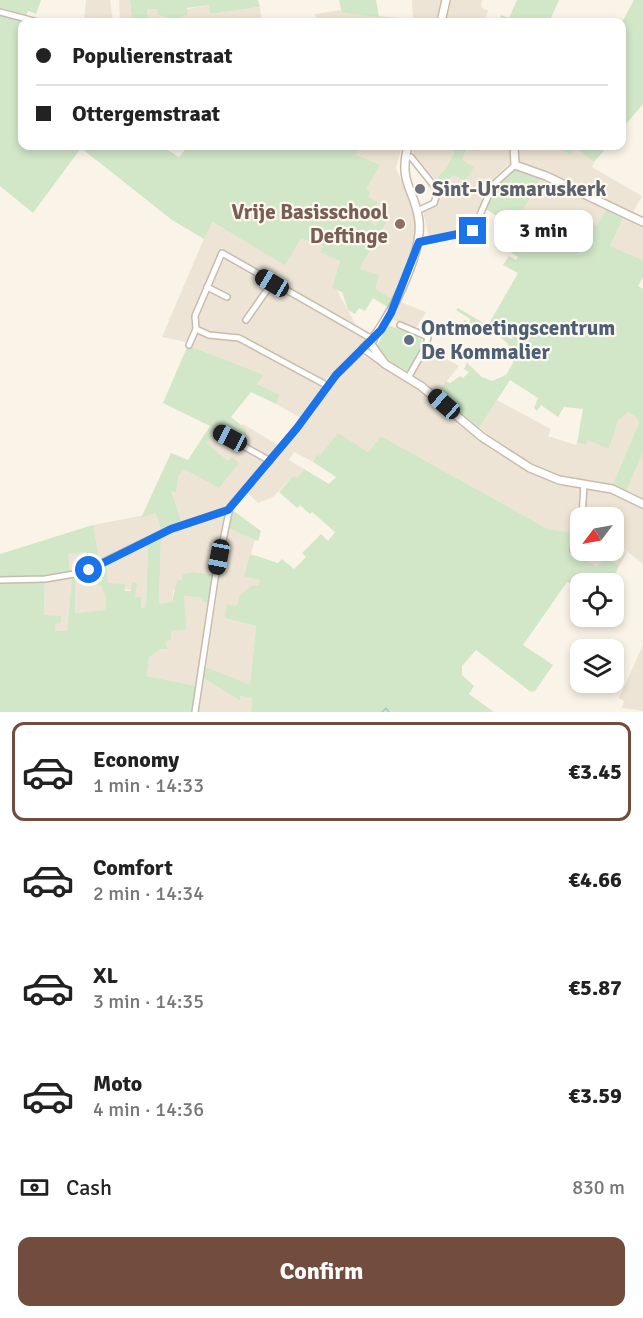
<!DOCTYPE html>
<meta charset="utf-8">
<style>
body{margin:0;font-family:Signika,sans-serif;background:#f6f6f6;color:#222;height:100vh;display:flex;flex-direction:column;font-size:22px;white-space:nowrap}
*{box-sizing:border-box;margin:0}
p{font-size:20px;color:#767676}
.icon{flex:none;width:33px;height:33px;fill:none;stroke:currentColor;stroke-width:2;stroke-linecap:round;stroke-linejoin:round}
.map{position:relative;height:712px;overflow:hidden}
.side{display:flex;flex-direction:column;background:#fff;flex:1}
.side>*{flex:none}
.guide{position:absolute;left:18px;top:18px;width:608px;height:132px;border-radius:12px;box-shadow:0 3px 9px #0003;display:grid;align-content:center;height:132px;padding:0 18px;background:#fff}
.needle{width:39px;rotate:238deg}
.controls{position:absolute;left:570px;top:507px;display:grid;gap:12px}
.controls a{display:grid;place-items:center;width:54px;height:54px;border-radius:12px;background:#fff;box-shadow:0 3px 9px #0003;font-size:30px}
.end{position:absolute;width:27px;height:27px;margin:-14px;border:8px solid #1a73e8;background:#fff;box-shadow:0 0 0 3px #fff}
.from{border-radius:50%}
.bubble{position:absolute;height:42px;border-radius:12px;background:#fff;box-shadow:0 3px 9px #0003;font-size:20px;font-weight:800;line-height:42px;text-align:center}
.car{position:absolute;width:18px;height:36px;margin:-18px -9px;border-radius:8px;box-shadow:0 0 4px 2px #0007;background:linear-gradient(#222 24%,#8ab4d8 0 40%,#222 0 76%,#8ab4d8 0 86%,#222 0)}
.guide b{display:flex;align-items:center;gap:21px;height:57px;font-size:22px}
.guide b+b{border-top:2px solid #e0e0e0}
.guide i{width:15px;height:15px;background:#222}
ul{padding:10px 0 0;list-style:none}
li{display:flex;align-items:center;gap:18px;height:99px;margin:0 12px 9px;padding:0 6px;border:3px solid transparent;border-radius:12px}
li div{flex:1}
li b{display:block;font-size:22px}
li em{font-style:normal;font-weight:800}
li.active{border-color:#724c3d}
li>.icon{width:54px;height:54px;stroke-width:1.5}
.pay{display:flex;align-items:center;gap:15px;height:66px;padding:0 18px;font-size:22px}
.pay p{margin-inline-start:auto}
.cta{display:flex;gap:12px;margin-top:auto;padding:12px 18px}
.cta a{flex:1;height:69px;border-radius:12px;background:#724c3d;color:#fff;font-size:24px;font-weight:800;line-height:69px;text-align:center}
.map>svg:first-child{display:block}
</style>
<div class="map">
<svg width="643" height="712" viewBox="0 0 643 712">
<rect width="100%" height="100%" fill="#faf4e8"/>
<g fill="#ede4d5">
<polygon points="86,0 110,0 113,22 84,22"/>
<polygon points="119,0 130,0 132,22 120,22"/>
<polygon points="412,0 443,0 438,22 317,22 315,14 341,10 342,13 413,19"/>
<polygon points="448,0 482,0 481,7 488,11 484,22 443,22"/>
<polygon points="210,5 212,14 260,7 262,22 149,22 147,9 156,9 158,15 175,19 187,15 187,9"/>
<polygon points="359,146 402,146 396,168 415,214 417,233 411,256 392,299 374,289 358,269 377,225 368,221 367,197 370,192 366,189 356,155"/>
<polygon points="412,146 444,146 455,151 446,168 435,180 413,153"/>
<polygon points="462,146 469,146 468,148 477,146 484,150 486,146 510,146 510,163 493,179 480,214 473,215 470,222 464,224 460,231 429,238 423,211 441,198 453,175 465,181 473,167 461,161 468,149"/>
<polygon points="516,146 556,146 570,155 575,148 594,162 592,167 642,196 632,214 522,165 517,162"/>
<polygon points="542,177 607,208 597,226 561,234 521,214"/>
<polygon points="624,216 643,225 643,260 610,246"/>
<polygon points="211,222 285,264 301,237 323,246 321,252 340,261 332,288 337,290 356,325 276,282 225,251 222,247 192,316 193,327 186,342 162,337"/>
<polygon points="225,258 332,316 369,339 362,348 324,381 240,334 208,333 200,328 196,319"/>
<polygon points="398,301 426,312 416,328 391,319"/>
<polygon points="195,334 239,340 320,385 322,389 301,418 276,404 280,395 257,384 264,375 189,345"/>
<polygon points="428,348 459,366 437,393 410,376"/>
<polygon points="362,355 414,384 525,468 585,486 607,490 643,507 643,564 614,541 614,518 580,518 580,543 576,554 573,553 578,535 548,529 381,436 368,452 338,434 328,449 320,456 317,454 313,462 294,452 289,460 304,469 298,479 293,476 273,497 258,503 246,491 308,417 339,374"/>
<polygon points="497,400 551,429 548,436 576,445 577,443 586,445 588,440 601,443 609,449 618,421 625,414 628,412 636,417 639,423 612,486 572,479 554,475 529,464 479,428"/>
<polygon points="243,424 278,445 228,506 182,523 171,491 178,477 184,469 228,461 207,443 216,429 241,427"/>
<polygon points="643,453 643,501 626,491"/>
<polygon points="155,513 162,531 100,563 93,525"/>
<polygon points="224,515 213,575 196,572 182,581 173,591 172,602 159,604 161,536"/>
<polygon points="227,528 255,539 245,577 260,580 258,586 225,618 256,626 250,686 206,667"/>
<polygon points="148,543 146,607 141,608 132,591 108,583 107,564"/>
<polygon points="614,543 627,552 619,566 605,557 598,568 588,562 594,551 614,550"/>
<polygon points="86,552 89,568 70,573 67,554"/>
<polygon points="80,575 85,583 90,581 101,586 106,596 105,610 75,613 76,576"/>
<polygon points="72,577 67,631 55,631 55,623 44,615 45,581"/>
<polygon points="183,596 202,598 210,602 197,686 147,676 149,657 161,649 171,631"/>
<polygon points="643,645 643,711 622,708 624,701 619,698"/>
<polygon points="203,678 240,699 240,696 252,698 251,712 197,712"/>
</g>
<g fill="#d2e6c8">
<polygon points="0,0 41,0 36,14 28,11 26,17 0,8"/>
<polygon points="130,0 258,0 260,7 211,14 209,5 187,8 187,15 175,19 158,15 156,9 147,9 149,22 132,22"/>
<polygon points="339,0 376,0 379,17 342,13"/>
<polygon points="517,0 559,0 549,22 499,22 501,15 509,18"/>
<polygon points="634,0 643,0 643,104 621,130 621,24"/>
<polygon points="0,15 24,22 22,146 161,146 179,157 188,146 359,146 356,155 380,165 366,189 370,192 368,197 378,203 369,221 376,225 381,218 387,221 359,269 379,275 375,289 392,299 389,308 373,298 365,311 359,308 355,314 348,310 342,292 332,288 340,261 320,252 323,246 301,238 285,265 212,222 204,239 172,220 81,148 33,213 0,186"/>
<polygon points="444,146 468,148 469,146 486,146 484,150 477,146 474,151 467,149 462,160 474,167 465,181 453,175 445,186 439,185 435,180 446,168 455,151"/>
<polygon points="556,146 608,146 594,162 575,148 570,155"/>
<path d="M 515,169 L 542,177 L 521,214 L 560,234 L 570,213 L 597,226 L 607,208 L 624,216 L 610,246 L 643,260 L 643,277 L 638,286 L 643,289 L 643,453 L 626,491 L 612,486 L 639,423 L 636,417 L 628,412 L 618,421 L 609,449 L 588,440 L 586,445 L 577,443 L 583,409 L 564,407 L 558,417 L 541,405 L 537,411 L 534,408 L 538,398 L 510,380 L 479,428 L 437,393 L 446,381 L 450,383 L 460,376 L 463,378 L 469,372 L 464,369 L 467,363 L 482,377 L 492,381 L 506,375 L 513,363 C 514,330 480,331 457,331 L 456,327 L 465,320 L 467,321 L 465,324 L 470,324 L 470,319 L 456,310 L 458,308 L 511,339 L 514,335 L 490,322 L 518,273 L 503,265 L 509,256 L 516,260 L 518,257 L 509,251 L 518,239 L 510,235 L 514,228 L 486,209 L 495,184 Z"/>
<polygon points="390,326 413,334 423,341 424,347 409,372 392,364 377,346 386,328"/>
<polygon points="188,345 264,375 257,384 280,395 276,404 251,392 231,417 247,430 241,441 216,430 207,443 228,461 232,457 239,463 219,488 184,469 178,477 176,492 171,491 182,523 162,531 155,513 141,518 171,453 188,460 210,426 163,403"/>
<polygon points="338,433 368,452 381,436 548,529 578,534 573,553 576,554 580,543 580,550 594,551 588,562 597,567 605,557 619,566 611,583 580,584 580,589 567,582 523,645 553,665 535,691 531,692 476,650 462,666 462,675 474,686 469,694 494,712 251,712 252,698 240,696 240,700 203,678 206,667 250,685 256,626 225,618 227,604 237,606 240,595 253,585 258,586 260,580 244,577 250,554 278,563 282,559 294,569 306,557 302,553 321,534 328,541 335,532 312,512 310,514 300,505 297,508 279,492 293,476 298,478 304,469 329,484 336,477 313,462 317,454 320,456"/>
<polygon points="231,509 261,531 258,541 228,528"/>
<polygon points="93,525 100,563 89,568 86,552 68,554 70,573 34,579 0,578 0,554"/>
<polygon points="161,536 159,604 172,602 177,580 182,580 183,574 196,572 213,575 210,602 203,602 202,598 184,596 186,629 171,631 171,640 165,641 167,649 161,649 149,657 147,676 197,686 191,712 0,712 0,583 45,581 44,615 61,616 61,623 55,624 55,631 67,631 72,577 76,576 75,613 105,610 106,597 101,586 90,581 82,582 80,575 107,564 108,583 125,584 125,591 131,591 132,582 137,583 135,597 141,597 141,608 146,607 148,543"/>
</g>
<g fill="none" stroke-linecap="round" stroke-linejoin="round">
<polyline stroke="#a7c8d1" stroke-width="1.5" points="382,712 386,708 389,712"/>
<defs>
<g id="street">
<polyline points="0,12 38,22"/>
<polyline points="405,157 411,157 438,191 434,203 417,211"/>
<polyline points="419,242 473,231 493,185 515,165"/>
<polyline points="207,287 227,297"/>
<polyline points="246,320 272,283"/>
<polyline points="400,325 428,337 426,346 408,378"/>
<polyline points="196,329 209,335 239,338 328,386"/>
<polyline points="189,345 196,329 195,316 222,253 374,340"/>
<polyline points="217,431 270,461"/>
<polyline points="582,518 584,484"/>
<polyline points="614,542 615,543"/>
<polyline points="573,550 580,529"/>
<polyline points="0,580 45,579 80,573 171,529 228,510"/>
<polyline points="195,712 215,579 230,507 297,428 336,375 363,349 384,364"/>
</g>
<g id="secondary">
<polyline points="441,22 446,0"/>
<polyline points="514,146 515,165 546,176 643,222"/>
<polyline points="370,343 385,364 421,386 482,437 530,468 559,480 612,489 643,504"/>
<path d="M 363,349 C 387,327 423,254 419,221 C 415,189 398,184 408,146"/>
</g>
</defs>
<use href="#street" stroke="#c7bbad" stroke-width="8"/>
<use href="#secondary" stroke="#cabcac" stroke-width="10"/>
<use href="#street" stroke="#fff" stroke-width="5"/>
<use href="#secondary" stroke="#fff" stroke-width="7"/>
</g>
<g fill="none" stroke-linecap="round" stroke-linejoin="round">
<polyline stroke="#1a73e8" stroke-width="8" points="89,570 171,529 228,510 297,428 336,375 381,330 391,313 419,242 473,231"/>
</g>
<circle fill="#6b7280" stroke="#fdf8ee" stroke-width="2" cx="420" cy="189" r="6"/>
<circle fill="#8d6e63" stroke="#fdf8ee" stroke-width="2" cx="400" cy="224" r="6"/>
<circle fill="#5c6f8a" stroke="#fdf8ee" stroke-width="2" cx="409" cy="340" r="6"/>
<g text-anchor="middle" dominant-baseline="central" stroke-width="4.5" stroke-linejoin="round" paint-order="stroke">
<g font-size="21" font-weight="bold" fill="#5b616d" stroke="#fdf8ee" text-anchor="start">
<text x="432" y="189">Sint-Ursmaruskerk</text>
</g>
<g font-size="21" font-weight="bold" fill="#785e54" stroke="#fdf8ee" text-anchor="end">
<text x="388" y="212">Vrije Basisschool<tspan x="388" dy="24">Deftinge</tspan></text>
</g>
<g font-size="21" font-weight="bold" fill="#4e5e75" stroke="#fdf8ee" text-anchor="start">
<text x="421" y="328">Ontmoetingscentrum<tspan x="421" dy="24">De Kommalier</tspan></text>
</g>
</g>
</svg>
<div class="controls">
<a><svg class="needle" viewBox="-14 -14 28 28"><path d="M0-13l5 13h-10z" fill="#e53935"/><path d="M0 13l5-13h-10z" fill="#767676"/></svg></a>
<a><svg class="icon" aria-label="locate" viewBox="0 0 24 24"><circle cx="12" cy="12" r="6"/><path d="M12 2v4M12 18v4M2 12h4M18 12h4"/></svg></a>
<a><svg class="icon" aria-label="layers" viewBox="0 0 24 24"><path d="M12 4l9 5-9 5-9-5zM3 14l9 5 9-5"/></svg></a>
</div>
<i class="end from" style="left:89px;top:570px"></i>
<i class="end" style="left:473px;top:231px"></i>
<div class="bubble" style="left:494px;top:210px;width:99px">3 min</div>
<i class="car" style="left:272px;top:283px;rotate:301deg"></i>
<i class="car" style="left:444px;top:404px;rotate:311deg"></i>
<i class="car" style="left:230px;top:438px;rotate:298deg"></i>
<i class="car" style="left:219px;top:557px;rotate:191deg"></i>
<div class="guide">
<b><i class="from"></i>Populierenstraat</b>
<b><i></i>Ottergemstraat</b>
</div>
</div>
<section class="side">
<ul>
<li class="active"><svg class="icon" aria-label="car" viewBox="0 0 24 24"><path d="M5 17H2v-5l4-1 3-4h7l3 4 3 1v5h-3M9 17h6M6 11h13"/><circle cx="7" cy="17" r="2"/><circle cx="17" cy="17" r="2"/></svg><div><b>Economy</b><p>1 min · 14:33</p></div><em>€3.45</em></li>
<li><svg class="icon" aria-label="car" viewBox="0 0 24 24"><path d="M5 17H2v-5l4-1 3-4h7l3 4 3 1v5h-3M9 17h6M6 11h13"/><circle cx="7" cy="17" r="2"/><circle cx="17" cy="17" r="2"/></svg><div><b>Comfort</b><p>2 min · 14:34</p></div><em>€4.66</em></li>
<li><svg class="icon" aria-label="car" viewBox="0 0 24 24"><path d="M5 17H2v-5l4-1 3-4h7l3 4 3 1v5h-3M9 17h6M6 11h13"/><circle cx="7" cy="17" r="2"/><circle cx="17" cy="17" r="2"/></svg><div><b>XL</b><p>3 min · 14:35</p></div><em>€5.87</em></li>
<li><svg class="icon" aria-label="car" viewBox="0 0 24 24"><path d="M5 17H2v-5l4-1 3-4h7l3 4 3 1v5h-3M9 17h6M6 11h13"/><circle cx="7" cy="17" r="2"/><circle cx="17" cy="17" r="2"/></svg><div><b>Moto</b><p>4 min · 14:36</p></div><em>€3.59</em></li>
</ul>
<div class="pay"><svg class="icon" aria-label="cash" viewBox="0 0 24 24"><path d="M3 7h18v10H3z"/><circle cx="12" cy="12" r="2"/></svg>Cash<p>830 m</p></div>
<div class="cta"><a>Confirm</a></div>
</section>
